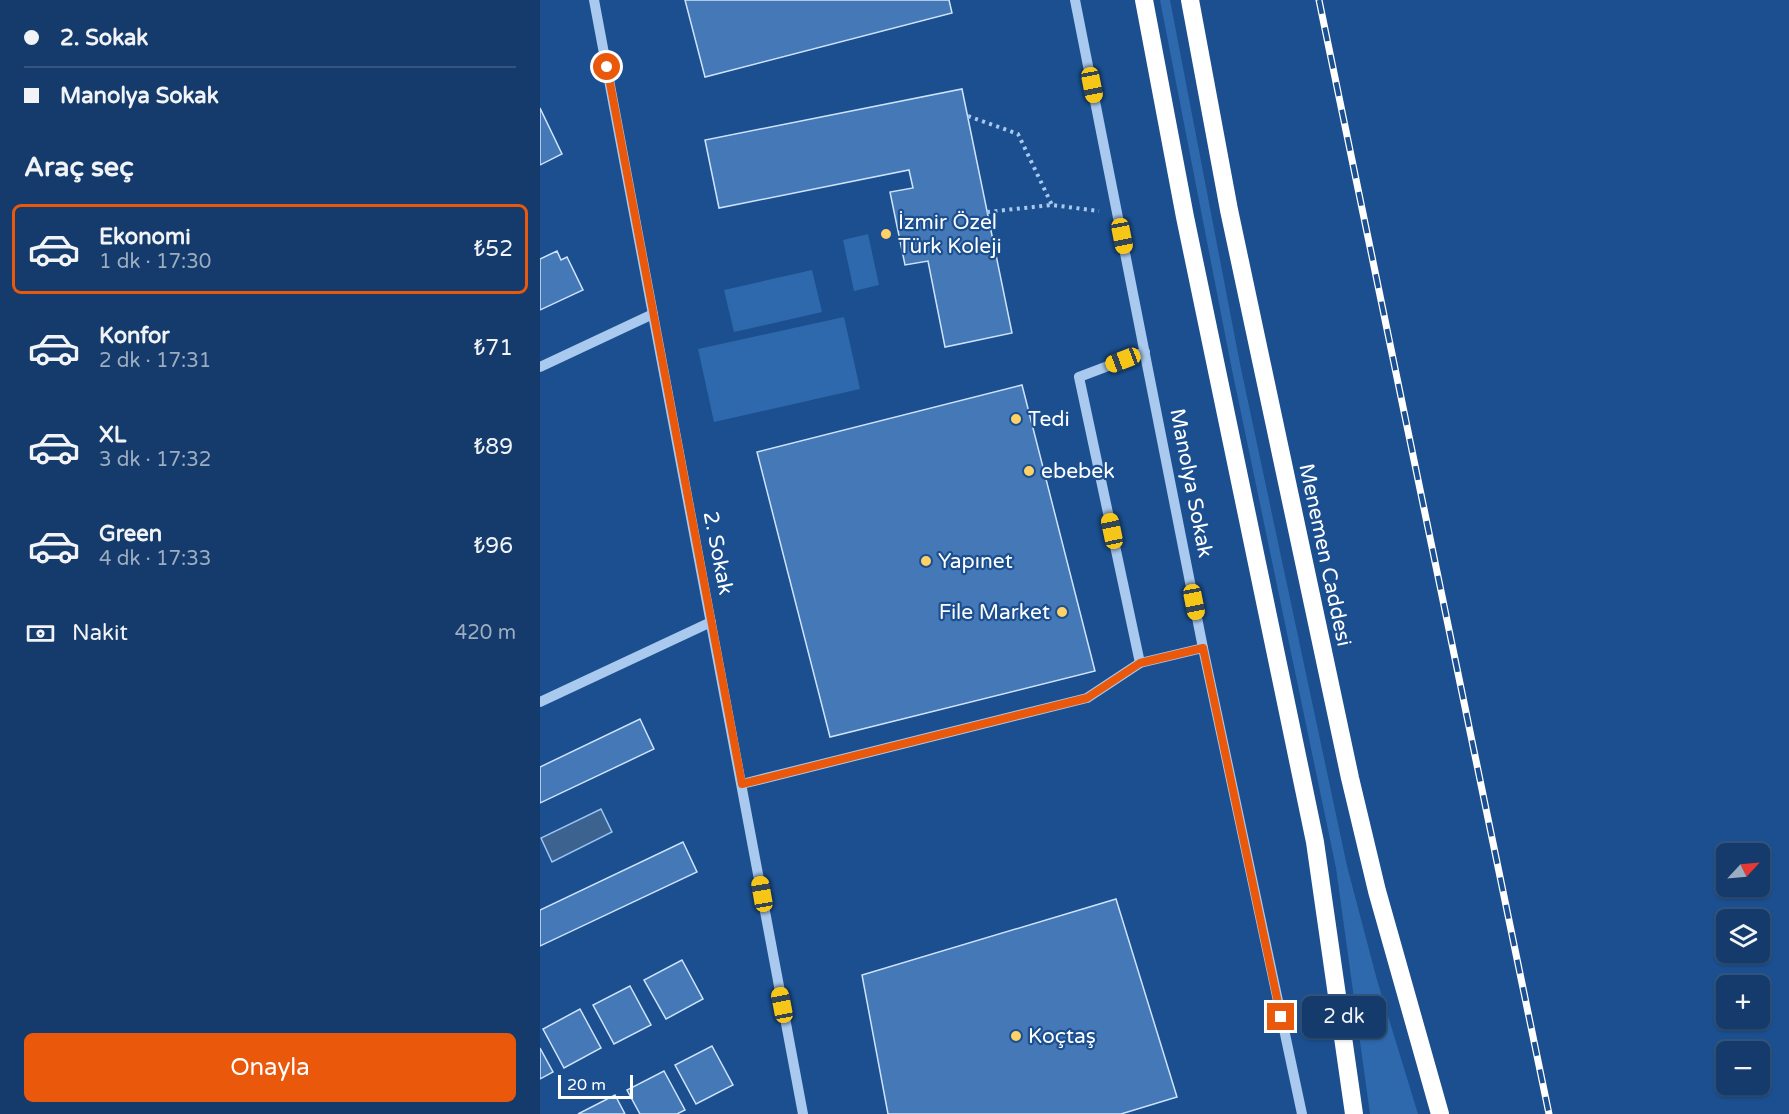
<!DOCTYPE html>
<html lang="tr">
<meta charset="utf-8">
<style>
body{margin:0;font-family:"Varela Round",sans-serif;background:#1d4271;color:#f1f3f6;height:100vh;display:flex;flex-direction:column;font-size:22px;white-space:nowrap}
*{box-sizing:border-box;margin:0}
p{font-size:20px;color:#9dadc1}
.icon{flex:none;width:33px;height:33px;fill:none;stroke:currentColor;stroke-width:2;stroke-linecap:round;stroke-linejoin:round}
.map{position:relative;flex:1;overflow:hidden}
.drawer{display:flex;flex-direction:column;background:#143b6b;width:540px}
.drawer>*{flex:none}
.guide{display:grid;align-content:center;height:132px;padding:0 24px;background:#143b6b}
.needle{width:39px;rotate:64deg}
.tools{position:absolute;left:1176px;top:843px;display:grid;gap:12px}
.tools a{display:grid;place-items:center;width:54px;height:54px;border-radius:9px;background:#143b6b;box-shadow:0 2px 4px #0004,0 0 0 2px #33557e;font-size:30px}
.scale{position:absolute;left:18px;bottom:15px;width:75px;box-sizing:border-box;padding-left:6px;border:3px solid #fff;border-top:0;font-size:16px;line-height:21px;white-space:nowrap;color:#fff;-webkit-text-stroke:4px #1b4f8f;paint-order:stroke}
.end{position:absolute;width:27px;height:27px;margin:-14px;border:8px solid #ea580c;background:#fff;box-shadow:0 0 0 3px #fff}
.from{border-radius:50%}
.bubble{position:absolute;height:42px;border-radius:9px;background:#143b6b;box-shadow:0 2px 4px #0004,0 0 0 2px #33557e;font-size:20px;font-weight:600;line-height:42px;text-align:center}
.car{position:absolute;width:18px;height:36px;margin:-18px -9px;border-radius:8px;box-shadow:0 0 4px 2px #0007;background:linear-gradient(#f5c518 24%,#345 0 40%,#f5c518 0 76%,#345 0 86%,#f5c518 0)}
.guide b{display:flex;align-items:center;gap:21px;height:57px;font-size:22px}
.guide b+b{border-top:2px solid #33557e}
.guide i{width:15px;height:15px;background:#f1f3f6}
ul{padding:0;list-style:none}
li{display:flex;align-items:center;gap:18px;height:90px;margin:0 12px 9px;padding:0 12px;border:3px solid transparent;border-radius:9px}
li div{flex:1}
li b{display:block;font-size:22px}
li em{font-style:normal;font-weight:600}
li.current{border-color:#ea580c}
li>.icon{width:54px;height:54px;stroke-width:1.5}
h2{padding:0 24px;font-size:27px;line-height:72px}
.pay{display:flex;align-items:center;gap:15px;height:66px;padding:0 24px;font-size:22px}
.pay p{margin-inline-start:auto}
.action{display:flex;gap:12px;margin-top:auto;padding:12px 24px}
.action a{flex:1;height:69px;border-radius:9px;background:#ea580c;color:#fff;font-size:24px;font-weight:600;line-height:69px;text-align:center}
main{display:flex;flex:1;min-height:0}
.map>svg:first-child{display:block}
</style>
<main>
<section class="drawer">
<div class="guide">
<b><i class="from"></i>2. Sokak</b>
<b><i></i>Manolya Sokak</b>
</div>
<h2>Araç seç</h2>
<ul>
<li class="current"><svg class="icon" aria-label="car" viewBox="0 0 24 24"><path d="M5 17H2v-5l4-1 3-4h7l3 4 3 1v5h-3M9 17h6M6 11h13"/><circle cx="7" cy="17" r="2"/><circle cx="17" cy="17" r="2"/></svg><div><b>Ekonomi</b><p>1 dk · 17:30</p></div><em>₺52</em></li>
<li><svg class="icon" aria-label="car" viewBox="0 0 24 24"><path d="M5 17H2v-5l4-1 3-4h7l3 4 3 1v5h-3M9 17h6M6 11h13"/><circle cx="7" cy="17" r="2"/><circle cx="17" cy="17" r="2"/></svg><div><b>Konfor</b><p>2 dk · 17:31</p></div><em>₺71</em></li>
<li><svg class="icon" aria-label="car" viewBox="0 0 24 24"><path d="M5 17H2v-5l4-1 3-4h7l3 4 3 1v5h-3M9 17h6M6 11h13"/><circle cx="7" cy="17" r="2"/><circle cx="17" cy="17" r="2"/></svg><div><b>XL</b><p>3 dk · 17:32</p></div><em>₺89</em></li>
<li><svg class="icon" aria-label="car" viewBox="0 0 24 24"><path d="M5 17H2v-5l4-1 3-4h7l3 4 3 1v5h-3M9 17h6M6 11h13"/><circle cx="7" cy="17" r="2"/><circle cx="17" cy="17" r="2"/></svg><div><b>Green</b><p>4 dk · 17:33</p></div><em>₺96</em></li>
</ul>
<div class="pay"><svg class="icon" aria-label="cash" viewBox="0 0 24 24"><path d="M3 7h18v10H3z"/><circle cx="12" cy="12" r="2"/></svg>Nakit<p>420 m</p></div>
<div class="action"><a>Onayla</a></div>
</section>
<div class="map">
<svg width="1249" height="1114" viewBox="0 0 1249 1114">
<rect width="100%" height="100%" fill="#1b4f8f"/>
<g fill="#2e69ad">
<polygon points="620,0 630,0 700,364 807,866 837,980 878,1114 830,1114 796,868 691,365"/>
<polygon points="328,234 339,285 314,291 303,240"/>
<polygon points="272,270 282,312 194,332 184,290"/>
<polygon points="304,317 320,389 174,422 158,349"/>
</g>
<polygon fill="#3c6290" stroke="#9cc4f0" stroke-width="1.5" points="61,809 72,832 12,862 1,838"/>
<g fill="#4478b7" stroke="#cfe3fa" stroke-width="1.5">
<polygon points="145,0 409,0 412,13 165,77"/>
<polygon points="422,89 472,333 405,347 388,261 365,265 350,192 373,188 369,170 179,208 165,140"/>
<polygon points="0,108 22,154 0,165"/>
<polygon points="17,251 21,260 27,257 43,290 0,310 0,259"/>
<polygon points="482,385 555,671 290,737 217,452"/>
<polygon points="100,719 114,749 0,803 0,767"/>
<polygon points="143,842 157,872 0,946 0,910"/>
<polygon points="576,899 637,1097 581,1114 348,1114 322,975"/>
<polygon points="142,960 163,999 126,1019 104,980"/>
<polygon points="90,986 111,1025 74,1044 53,1005"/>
<polygon points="40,1009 61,1048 24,1068 3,1029"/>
<polygon points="172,1046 193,1085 156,1104 135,1065"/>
<polygon points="0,1048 13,1072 0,1079"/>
<polygon points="124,1071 145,1110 137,1114 100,1114 87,1090"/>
<polygon points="75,1095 85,1114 38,1114"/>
</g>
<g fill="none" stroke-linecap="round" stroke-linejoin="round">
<g stroke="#a9c9ee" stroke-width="4" stroke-dasharray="3 4.5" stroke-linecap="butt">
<polyline points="428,116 478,134 512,205"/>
<polyline points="447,212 512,205 559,211"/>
</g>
<g stroke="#a9c9ee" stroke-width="10">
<polyline points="54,0 263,1114"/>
<polyline points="535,0 663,648 762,1114"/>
<polyline points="0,367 113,314"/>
<polyline points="600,663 539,377 605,352"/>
<polyline points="0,702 171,622"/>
<polyline points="202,784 547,698 600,663 663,648"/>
</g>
<g stroke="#fff" stroke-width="18">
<polyline points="604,0 645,217 775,842 814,1114"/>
<polyline points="650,0 689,210 810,778 837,891 900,1114"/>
</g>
<defs>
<polyline id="rail" points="779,0 1009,1114"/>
</defs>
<use href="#rail" stroke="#fff" stroke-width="7"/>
<use href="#rail" stroke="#1b4f8f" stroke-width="4.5" stroke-dasharray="14" stroke-linecap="butt"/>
</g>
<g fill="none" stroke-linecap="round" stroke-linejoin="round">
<polyline stroke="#ea580c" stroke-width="8" points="67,67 202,784 547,698 600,663 663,648 741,1017"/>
</g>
<g fill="#ffd166" stroke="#1b4f8f" stroke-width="2">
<circle cx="346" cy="234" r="6"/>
<circle cx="476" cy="419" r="6"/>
<circle cx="489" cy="471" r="6"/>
<circle cx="386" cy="561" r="6"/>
<circle cx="522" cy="612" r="6"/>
<circle cx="476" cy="1036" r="6"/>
</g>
<g text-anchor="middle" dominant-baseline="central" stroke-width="4.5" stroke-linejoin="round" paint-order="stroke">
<g font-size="21" fill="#fff" stroke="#1b4f8f" text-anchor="start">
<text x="358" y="222">İzmir Özel<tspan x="358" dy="24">Türk Koleji</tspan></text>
<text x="488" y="419">Tedi</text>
<text x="501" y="471">ebebek</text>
<text x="398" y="561">Yapınet</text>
<text x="510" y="612" text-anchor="end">File Market</text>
<text x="488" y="1036">Koçtaş</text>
</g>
<g font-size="21" fill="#fff" stroke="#1b4f8f">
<text transform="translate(651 483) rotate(79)">Manolya Sokak</text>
<text transform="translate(178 553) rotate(79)">2. Sokak</text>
<text transform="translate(785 555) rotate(78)">Menemen Caddesi</text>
</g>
</g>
</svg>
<div class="tools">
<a><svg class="needle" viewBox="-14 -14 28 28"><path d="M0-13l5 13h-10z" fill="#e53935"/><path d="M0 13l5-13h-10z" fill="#9dadc1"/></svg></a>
<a><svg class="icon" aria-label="layers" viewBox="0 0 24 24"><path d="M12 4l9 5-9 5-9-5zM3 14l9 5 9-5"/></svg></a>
<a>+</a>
<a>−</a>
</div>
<div class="scale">20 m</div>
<i class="end from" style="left:67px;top:67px"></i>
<i class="end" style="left:741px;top:1017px"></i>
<div class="bubble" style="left:762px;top:996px;width:84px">2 dk</div>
<i class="car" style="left:552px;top:85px;rotate:169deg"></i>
<i class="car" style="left:582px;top:236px;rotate:169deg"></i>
<i class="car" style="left:583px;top:360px;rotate:249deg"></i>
<i class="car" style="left:572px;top:531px;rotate:348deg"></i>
<i class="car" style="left:654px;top:602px;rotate:169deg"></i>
<i class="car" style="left:222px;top:894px;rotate:350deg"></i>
<i class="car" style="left:242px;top:1005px;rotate:349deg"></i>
</div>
</main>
